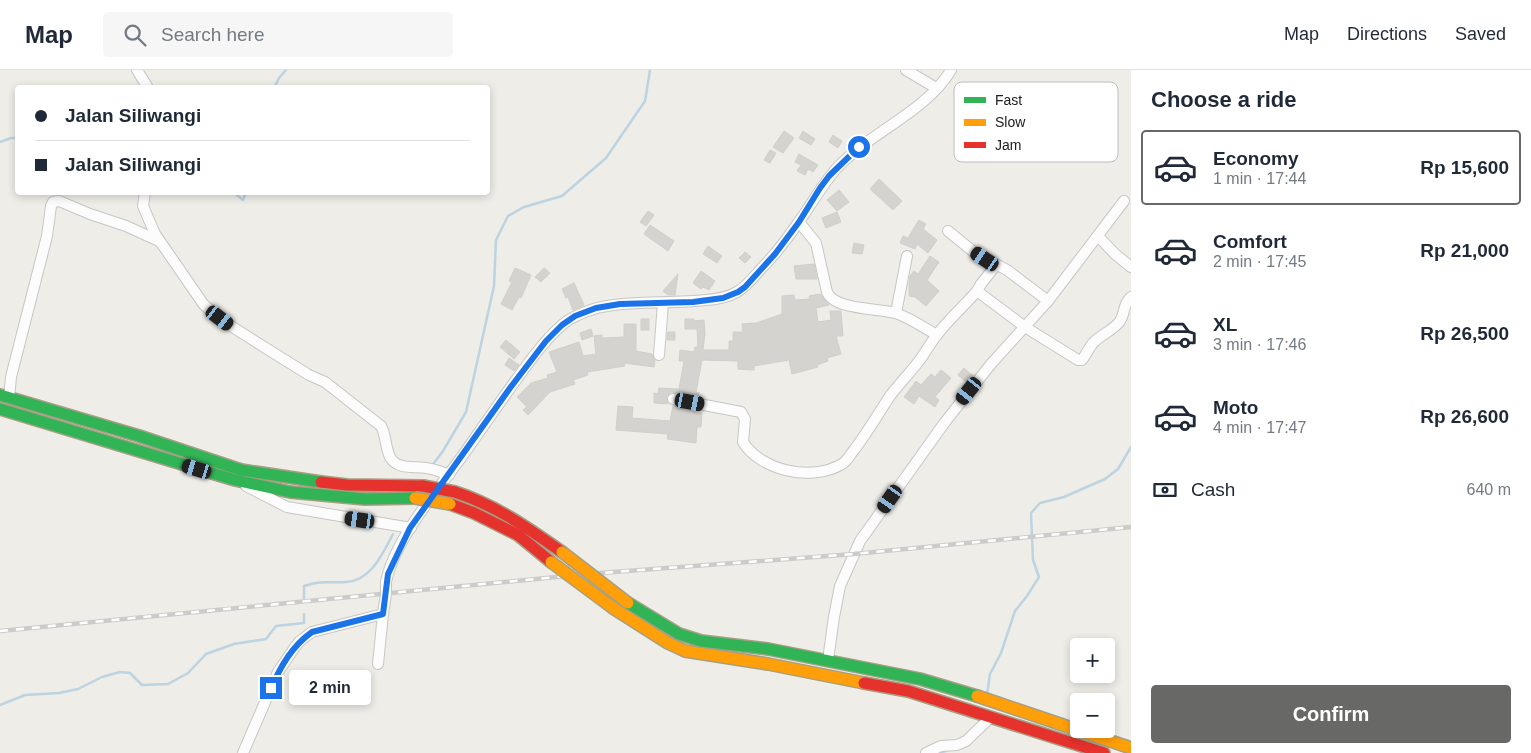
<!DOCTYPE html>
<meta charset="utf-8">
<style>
body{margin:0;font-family:Arial,sans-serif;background:#f6f6f7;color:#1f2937;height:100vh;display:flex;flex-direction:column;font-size:19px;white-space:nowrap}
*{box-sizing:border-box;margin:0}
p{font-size:16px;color:#747a83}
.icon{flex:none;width:28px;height:28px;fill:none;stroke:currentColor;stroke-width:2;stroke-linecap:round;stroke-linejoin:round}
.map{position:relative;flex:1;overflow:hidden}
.drawer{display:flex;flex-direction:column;background:#fff;width:400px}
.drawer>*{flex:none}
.top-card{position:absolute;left:15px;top:15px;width:475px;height:110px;border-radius:5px;box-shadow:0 2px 8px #0003;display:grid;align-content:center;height:110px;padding:0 20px;background:#fff}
.fabs{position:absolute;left:1070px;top:568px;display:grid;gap:10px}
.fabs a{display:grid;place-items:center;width:45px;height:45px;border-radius:5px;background:#fff;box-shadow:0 2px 8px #0003;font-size:25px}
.end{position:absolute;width:22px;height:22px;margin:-11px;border:6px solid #1a73e8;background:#fff;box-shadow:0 0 0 2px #fff}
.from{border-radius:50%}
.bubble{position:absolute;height:35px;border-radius:5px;background:#fff;box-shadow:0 2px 8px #0003;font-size:16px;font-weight:700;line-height:35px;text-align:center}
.car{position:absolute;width:15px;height:30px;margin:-15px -8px;border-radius:6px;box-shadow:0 0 4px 1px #0007;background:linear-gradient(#222 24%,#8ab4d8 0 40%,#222 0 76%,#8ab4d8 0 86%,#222 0)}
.top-card b{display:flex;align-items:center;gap:18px;height:48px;font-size:19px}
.top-card b+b{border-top:1px solid #e0e1e3}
.top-card i{width:12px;height:12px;background:#1f2937}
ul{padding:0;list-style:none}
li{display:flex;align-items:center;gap:15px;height:75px;margin:0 10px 8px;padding:0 10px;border:2px solid transparent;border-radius:5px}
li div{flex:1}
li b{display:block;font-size:19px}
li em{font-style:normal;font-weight:700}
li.selected{border-color:#686866}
li>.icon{width:45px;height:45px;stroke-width:1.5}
h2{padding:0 20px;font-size:22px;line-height:60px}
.pay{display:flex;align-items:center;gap:12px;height:55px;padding:0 20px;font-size:19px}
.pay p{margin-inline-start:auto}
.button{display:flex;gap:10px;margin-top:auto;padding:10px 20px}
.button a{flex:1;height:58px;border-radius:5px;background:#686866;color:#fff;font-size:20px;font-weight:700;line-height:58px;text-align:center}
header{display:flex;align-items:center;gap:30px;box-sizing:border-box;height:70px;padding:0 25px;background:#fff;border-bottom:1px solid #e0e1e3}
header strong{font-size:24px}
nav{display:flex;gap:28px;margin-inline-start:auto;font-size:18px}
.search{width:350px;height:45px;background:#f6f6f7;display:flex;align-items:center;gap:12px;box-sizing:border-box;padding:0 18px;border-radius:5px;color:#747a83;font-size:19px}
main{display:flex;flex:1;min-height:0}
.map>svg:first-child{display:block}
</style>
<header>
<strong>Map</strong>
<div class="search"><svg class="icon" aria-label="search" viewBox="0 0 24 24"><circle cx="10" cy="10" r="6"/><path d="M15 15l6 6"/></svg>Search here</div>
<nav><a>Map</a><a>Directions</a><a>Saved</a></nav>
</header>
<main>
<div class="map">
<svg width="1131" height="683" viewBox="0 0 1131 683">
<rect width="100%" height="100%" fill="#eeede8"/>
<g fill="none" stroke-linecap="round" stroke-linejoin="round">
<g stroke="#bcd3e1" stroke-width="2.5">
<polyline points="274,18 279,8 286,0"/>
<polyline points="0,72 11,68 18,68"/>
<polyline points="233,122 243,130 246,122"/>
<polyline points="431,397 443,381 466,342 494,216 496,170 508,146 524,137 562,126 606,88 645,31 650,0"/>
<path d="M 304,528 L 304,516 C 322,510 328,513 346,512 C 371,511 383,483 393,464"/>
<polyline points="987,625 990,604 1001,583 1015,541 1027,526 1039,507 1033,490 1031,443 1040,433 1064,427 1105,409 1118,399 1131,377"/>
<polyline points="0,635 25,625 59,623 78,619 102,607 120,602 130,603 142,615 168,614 188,603 206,584 234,574 266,569 276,556 304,553 304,544"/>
<polyline points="938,683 946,681"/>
</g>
</g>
<g fill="#d5d3cf" stroke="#d1cfc9">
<polygon points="784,61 794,68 783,83 773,77"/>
<polygon points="803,61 815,69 811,75 799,68"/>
<polygon points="833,65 842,71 838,78 829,72"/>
<polygon points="770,80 776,83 770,93 764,90"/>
<polygon points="799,84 818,95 813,102 808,99 805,105 797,101 801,95 795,92"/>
<polygon points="879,109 902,131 893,140 870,119"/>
<polygon points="839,120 849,132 837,141 827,130"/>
<polygon points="648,141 654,145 646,156 640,152"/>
<polygon points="837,142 841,152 826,158 822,148"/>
<polygon points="919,150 926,154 923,159 937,170 928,183 917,174 915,179 900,173 903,166 908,168"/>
<polygon points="650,155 674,171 668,181 644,164"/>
<polygon points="854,173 864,175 862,184 852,183"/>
<polygon points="708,176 722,186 717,193 703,184"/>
<polygon points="745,182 751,187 745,193 739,188"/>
<polygon points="930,186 939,192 927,210 939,221 926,236 915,227 909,226 909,214 910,206 914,201 918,204"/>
<polygon points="814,194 817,209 796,209 794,196"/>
<polygon points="515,198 531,205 521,228 519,227 512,240 501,234 512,212 509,211"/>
<polygon points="544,198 550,203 541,212 535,207"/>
<polygon points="701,201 715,211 709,220 703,217 701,219 693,213"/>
<polygon points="678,204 675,225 668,225 663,221"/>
<polygon points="574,213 584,235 573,240 568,227 566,228 562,219"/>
<polygon points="820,224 829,235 816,238 818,252 831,250 830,241 841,241 843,266 836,266 841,284 827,288 828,291 817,295 818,297 792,304 789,290 754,296 754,300 738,299 738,291 702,290 696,322 699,323 698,327 671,322 666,327 668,334 654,333 654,323 658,324 659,318 679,319 684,291 679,291 680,280 694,282 695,277 698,277 697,259 685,259 685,249 694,249 694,251 704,250 705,264 703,280 729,280 729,271 733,271 733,262 743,262 742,254 756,253 782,244 782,226 794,225 795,230 810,229 809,226"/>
<rect x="641" y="249" width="8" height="11"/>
<polygon points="624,254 636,254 636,281 652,284 655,291 654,297 624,293 625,296 587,302 588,305 573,310 575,314 550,322 528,345 523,340 527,337 517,327 531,313 548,308 547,305 557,302 549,282 579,272 583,286 596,284 594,266 602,265 602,268 624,267"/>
<polygon points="591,259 593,266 582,270 580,263"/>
<polygon points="668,262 675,262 675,270 667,270"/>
<polygon points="506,270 520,282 514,289 500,277"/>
<polygon points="509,288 519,295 514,301 505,295"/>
<polygon points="964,298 973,306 967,313 958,305"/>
<polygon points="941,300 951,308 935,327 939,330 935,337 919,326 914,334 904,327 916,311 921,315 931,304 935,307"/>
<polygon points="618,336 633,337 632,348 670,351 673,336 696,340 695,343 702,343 701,357 697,357 696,373 667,369 668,364 616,360"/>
</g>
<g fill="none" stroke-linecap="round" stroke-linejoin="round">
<defs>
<g id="street">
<polyline points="137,0 148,18"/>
<polyline points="906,0 936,18"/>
<path d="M 145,122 L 143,136 L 155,164 L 204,235 L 231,256 L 264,277 L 309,305 L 325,312 L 381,356 C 386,364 385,377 390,387 C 397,400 414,396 426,398 C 434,399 442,402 449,405"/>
<path d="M 799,152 L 816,173 L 827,222 C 834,240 878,238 895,243 C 909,247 924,258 937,265"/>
<polyline points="948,161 975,183 1007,200 1048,231"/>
<polyline points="1098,166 1115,184 1131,197"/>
<polyline points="977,221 981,214 996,195"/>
<polyline points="896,243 907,186"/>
<polyline points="659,285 663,233"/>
<polyline points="9,328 11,307 47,166 51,136 53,132 59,131 90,144 126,156 159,171"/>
<path d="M 673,329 L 741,342 L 745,349 L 743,372 C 761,401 812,412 842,394 C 847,391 850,385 854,380 C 867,363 878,344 890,326 C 899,314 910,303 919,291 C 925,283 930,274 936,266 C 948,250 964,236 977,221 L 1025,257 L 1078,290 L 1082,290 C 1086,285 1088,279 1093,273 C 1101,264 1113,261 1120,251 C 1126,242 1122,235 1131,227"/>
<polyline points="246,416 287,437 411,458"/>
<path d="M 386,512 C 395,467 441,417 468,378 C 486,352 505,325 524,299 C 535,284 547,268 561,256 C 570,247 584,242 597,238 C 632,230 670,234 706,230 C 716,229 727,228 737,222 C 746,217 753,208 760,200 C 774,186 787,169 798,153 C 812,134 822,114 838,97 C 871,62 927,41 951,0"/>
<polyline points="828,590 834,547 840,516 860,471 945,352 991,294 1048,231 1124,131"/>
<polyline points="378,594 383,544"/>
<polyline points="243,683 278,602 295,577 300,571 312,562 383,544 386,524"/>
<polyline points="926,683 941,676 957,675 966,671 990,648"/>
</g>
<g id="fast">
<polyline points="0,325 139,366 241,400 321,412"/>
<polyline points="0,339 235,410 290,422 365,429 415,428"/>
<polyline points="628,533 679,564 701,571 768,579 920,609 977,626"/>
</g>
<g id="slow">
<polyline points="613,538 668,573 685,581 768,594 864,613"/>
<polyline points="977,626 1131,678"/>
</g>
<g id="jam">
<polyline points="321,412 347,415 423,416"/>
<path d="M 455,422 C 495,435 528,458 562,482"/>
<polyline points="450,434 474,443 518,465 551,492"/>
<polyline points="864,613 908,621 1104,683"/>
</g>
</defs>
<use href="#street" stroke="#c7c6c4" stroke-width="12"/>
<use href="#fast" stroke="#a59f84" stroke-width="14"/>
<use href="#slow" stroke="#a59f84" stroke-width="14"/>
<use href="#jam" stroke="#a59f84" stroke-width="14"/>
<use href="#street" stroke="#fcfcfc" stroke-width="10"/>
<use href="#fast" stroke="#30b455" stroke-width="11"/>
<use href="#slow" stroke="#ff9f0a" stroke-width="11"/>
<use href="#jam" stroke="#e5322d" stroke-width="11"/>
<defs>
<polyline id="rail" points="0,561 587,504 854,484 1131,457"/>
</defs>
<use href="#rail" stroke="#cbcbca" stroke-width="4.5"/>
<use href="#rail" stroke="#fff" stroke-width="2.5" stroke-dasharray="8" stroke-linecap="butt"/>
<defs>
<polyline id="street-bridge" points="386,524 386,512"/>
<g id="slow-bridge">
<polyline points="415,428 450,434"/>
<polyline points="562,482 628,533"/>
<polyline points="551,492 613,538"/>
</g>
<polyline id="jam-bridge" points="423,416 455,422"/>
</defs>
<use href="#street-bridge" stroke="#c7c6c4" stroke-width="12" stroke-linecap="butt"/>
<use href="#slow-bridge" stroke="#a59f84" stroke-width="14" stroke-linecap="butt"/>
<use href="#jam-bridge" stroke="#a59f84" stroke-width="14" stroke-linecap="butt"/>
<use href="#street-bridge" stroke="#fcfcfc" stroke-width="10"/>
<use href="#slow-bridge" stroke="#ff9f0a" stroke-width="11"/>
<use href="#jam-bridge" stroke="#e5322d" stroke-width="11"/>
</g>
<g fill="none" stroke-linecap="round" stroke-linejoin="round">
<path stroke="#1a73e8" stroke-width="6" d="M 271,618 C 281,596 292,576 312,562 L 383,544 L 388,504 L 410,458 L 510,318 L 546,271 L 562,255 L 575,246 L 596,238 L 620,234 L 693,232 L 723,228 L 738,222 L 745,217 L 775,184 L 799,152 L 820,118 L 829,106 L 859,77"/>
</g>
<rect x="954" y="12" width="164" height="80" rx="8" fill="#fff" stroke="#bcbcbc" stroke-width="1"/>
<rect x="964" y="27" width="22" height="6" fill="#30b455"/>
<rect x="964" y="49" width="22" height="7" fill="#ff9f0a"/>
<rect x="964" y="72" width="22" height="6" fill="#e5322d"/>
<g font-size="14" fill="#202020">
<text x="995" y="35">Fast</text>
<text x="995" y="57">Slow</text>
<text x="995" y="80">Jam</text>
</g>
</svg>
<div class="fabs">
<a>+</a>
<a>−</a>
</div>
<i class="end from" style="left:859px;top:77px"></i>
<i class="end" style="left:271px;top:618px"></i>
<div class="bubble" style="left:289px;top:600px;width:82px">2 min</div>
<i class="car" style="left:985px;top:189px;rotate:304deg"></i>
<i class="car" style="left:220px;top:248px;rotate:127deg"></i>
<i class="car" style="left:969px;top:321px;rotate:219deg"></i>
<i class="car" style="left:690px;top:332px;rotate:101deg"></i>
<i class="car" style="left:197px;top:399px;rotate:287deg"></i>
<i class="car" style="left:890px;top:429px;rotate:215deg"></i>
<i class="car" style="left:360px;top:450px;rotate:278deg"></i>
<div class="top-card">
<b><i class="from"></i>Jalan Siliwangi</b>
<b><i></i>Jalan Siliwangi</b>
</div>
</div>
<section class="drawer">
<h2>Choose a ride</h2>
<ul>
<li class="selected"><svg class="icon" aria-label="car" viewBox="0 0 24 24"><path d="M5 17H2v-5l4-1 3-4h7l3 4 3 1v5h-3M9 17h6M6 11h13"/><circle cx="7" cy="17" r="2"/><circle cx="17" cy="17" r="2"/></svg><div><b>Economy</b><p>1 min · 17:44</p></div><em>Rp 15,600</em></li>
<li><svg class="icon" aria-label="car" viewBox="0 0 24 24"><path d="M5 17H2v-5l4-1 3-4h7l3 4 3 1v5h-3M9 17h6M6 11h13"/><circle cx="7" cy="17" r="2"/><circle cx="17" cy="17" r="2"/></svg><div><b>Comfort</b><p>2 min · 17:45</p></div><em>Rp 21,000</em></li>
<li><svg class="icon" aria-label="car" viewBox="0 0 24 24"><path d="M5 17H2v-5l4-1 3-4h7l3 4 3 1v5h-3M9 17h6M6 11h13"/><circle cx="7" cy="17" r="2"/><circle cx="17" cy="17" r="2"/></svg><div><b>XL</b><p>3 min · 17:46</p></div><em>Rp 26,500</em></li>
<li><svg class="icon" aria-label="car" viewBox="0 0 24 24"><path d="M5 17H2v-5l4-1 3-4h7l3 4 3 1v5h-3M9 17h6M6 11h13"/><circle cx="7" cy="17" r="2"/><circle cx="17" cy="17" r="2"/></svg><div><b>Moto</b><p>4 min · 17:47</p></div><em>Rp 26,600</em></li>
</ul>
<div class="pay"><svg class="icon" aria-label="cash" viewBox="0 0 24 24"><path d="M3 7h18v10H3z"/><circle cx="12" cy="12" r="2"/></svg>Cash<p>640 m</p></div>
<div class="button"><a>Confirm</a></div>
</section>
</main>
